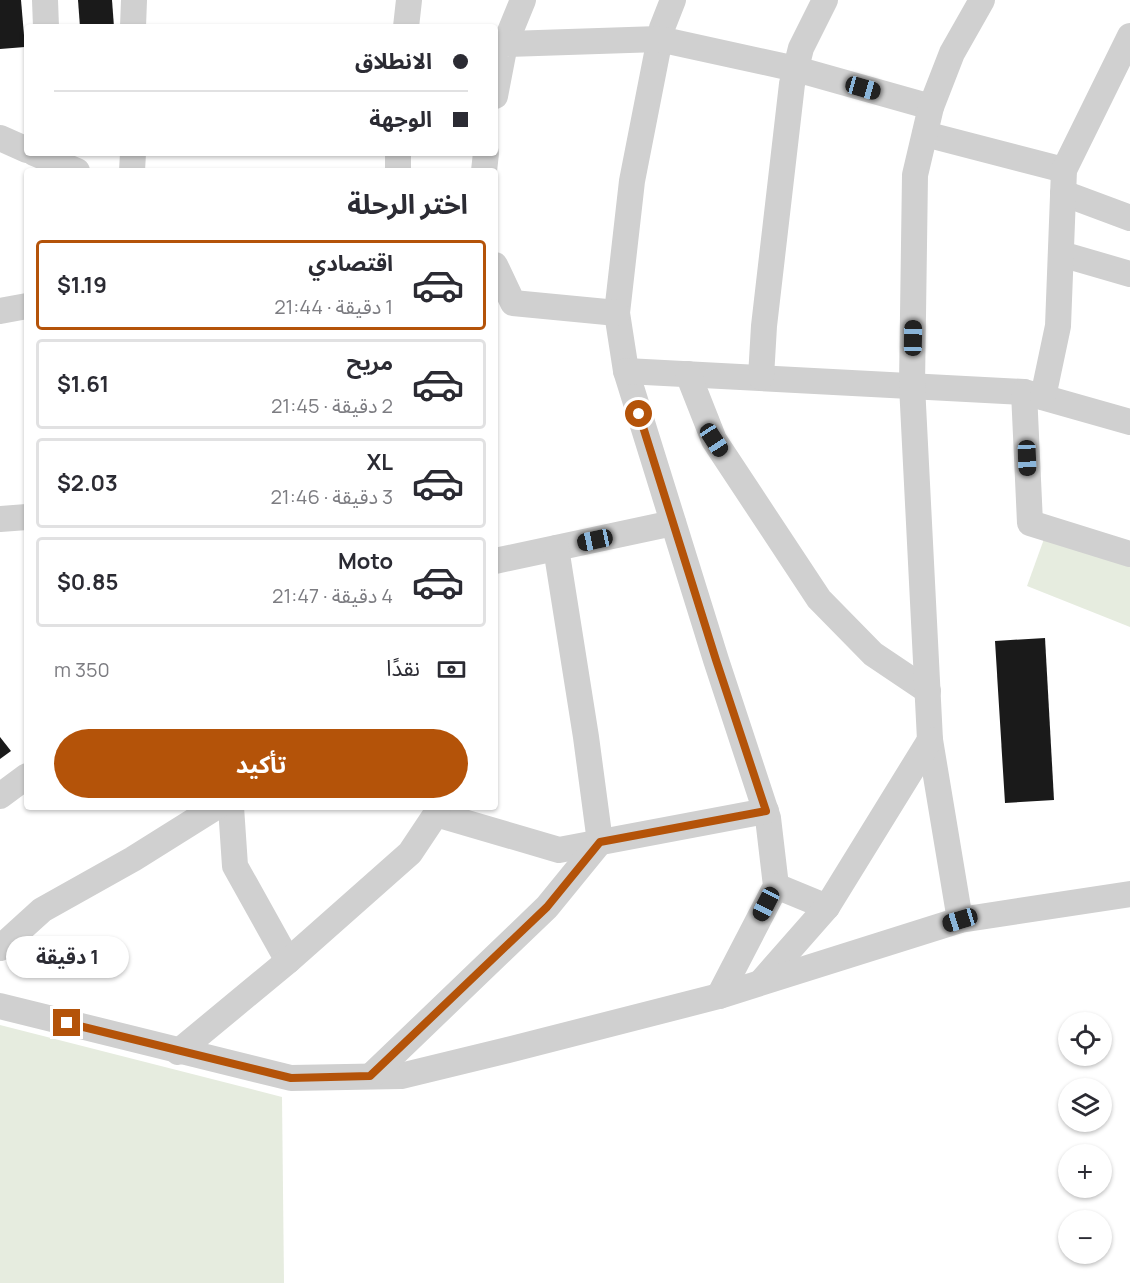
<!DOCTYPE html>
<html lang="ar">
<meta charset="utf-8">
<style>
body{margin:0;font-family:Manrope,"Noto Sans Arabic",sans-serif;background:#f7f7f7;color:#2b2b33;direction:rtl;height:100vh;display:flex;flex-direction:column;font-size:22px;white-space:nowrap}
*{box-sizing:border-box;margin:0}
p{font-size:20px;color:#7c7c81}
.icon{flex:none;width:33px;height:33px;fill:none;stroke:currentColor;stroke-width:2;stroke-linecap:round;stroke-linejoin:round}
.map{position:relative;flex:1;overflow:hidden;direction:ltr}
.details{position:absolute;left:24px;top:168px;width:474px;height:642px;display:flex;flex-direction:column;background:#fff;border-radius:6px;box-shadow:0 2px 4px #0004;direction:rtl}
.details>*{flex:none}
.guide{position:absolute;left:24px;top:24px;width:474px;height:132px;border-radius:6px;box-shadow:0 2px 4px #0004;direction:rtl;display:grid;align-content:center;height:132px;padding:0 30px;background:#fff}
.fabs{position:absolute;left:1058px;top:1012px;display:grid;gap:12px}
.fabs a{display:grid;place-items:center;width:54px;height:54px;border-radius:50%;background:#fff;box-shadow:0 2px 4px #0004;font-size:30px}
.end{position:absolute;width:27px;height:27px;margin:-14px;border:8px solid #b45309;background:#fff;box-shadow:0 0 0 3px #fff}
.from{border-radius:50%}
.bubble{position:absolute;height:42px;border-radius:21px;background:#fff;box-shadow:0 2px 4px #0004;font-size:20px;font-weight:700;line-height:42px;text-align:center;direction:rtl}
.car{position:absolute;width:18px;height:36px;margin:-18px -9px;border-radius:8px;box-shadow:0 0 4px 2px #0007;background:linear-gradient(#222 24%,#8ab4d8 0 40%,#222 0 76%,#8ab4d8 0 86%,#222 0)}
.guide b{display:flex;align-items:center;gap:21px;height:57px;font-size:22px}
.guide b+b{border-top:2px solid #e1e1e2}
.guide i{width:15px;height:15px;background:#2b2b33}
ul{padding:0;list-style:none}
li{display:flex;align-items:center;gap:18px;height:90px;margin:0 12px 9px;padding:0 18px;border:3px solid #e1e1e2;border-radius:6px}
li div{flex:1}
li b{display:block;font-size:22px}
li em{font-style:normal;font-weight:700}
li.selected{border-color:#b45309}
li>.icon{width:54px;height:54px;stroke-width:1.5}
h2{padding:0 30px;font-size:27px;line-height:72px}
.pay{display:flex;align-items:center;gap:15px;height:66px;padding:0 30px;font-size:22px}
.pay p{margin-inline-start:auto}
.action{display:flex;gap:12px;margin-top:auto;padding:12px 30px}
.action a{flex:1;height:69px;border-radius:36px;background:#b45309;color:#fff;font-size:24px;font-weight:700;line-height:69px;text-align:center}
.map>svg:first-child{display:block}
</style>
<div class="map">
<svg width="1130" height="1283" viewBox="0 0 1130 1283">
<rect width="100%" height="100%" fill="#fff"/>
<g fill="#e6ecdf">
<polygon points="1044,539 1130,563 1130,627 1027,586"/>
<polygon points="0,1025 282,1097 284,1283 0,1283"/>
</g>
<g fill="#1a1a1a">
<polygon points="0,0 21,0 25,47 0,49"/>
<polygon points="78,0 112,0 114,27 80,27"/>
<polygon points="1045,638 1054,800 1005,803 995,641"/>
<polygon points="0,737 11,751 0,759"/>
</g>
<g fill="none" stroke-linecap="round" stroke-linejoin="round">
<g stroke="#d0d0d0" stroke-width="26">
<polyline points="45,0 46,27"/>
<polyline points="673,0 662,28 632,181 617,313 626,371 716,660 768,818 776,886 719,996"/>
<polyline points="133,27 134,0"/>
<polyline points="406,27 409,0"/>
<polyline points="495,45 505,44 523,0"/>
<polyline points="495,96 505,44 659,39 796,69 931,107"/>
<polyline points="925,134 1064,170"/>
<polyline points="0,138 27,150"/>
<polyline points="34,153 77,171"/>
<polyline points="132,171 133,153"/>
<polyline points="398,171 398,153"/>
<polyline points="484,171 486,153"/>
<polyline points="1063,193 1130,218"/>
<polyline points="1061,254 1130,274"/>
<polyline points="495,265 513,303 617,313"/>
<polyline points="0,311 27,306"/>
<polyline points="626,371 1024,392 1130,422"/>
<polyline points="688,374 714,440 819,599 873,654 928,691"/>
<polyline points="761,377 764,326 792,84 801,48 825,0"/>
<polyline points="1024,392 1030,523 1130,554"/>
<polyline points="1043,397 1058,326 1064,170 1130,36"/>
<polyline points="0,519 27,517"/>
<polyline points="495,561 673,523"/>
<polyline points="0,796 27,776"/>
<polyline points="231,807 235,866 288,961"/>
<polyline points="436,814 559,850 766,811"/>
<polyline points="776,886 827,907"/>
<polyline points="960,920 930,740 912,385 915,175 931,107 952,53 982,0"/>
<polyline points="0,948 42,910 133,859 216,807"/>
<polyline points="762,981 827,907 930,740"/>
<polyline points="0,1006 291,1078 401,1076 508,1050 719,996 960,920 1130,894"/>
<polyline points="178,1052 288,961 410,853 436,814 438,807"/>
<polyline points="371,1076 547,907 600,842 586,737 556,548"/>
</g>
</g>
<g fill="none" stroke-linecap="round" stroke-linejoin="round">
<polyline stroke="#b45309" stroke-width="8" points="67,1023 291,1078 370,1076 547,907 600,842 766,811 716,660 639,414"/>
</g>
</svg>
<div class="fabs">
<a><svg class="icon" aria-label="locate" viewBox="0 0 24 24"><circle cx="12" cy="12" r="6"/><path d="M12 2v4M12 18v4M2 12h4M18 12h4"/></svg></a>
<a><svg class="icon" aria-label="layers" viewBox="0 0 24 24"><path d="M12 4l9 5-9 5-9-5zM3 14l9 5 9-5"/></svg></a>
<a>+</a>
<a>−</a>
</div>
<i class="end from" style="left:639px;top:414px"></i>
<i class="end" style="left:67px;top:1023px"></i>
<div class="bubble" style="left:6px;top:936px;width:123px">1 دقيقة</div>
<i class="car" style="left:863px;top:88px;rotate:106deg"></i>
<i class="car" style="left:913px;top:338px;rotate:1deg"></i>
<i class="car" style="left:714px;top:440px;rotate:147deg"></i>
<i class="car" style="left:1027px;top:458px;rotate:178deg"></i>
<i class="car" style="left:595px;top:540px;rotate:258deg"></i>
<i class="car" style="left:766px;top:904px;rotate:207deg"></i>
<i class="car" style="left:960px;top:920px;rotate:253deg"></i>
<div class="guide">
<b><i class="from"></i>الانطلاق</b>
<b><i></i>الوجهة</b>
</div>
<section class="details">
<h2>اختر الرحلة</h2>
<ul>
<li class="selected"><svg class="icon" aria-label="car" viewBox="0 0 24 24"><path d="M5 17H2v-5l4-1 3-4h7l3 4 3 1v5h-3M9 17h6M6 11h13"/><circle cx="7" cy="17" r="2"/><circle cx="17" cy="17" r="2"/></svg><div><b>اقتصادي</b><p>1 دقيقة · 21:44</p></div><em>$1.19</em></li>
<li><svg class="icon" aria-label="car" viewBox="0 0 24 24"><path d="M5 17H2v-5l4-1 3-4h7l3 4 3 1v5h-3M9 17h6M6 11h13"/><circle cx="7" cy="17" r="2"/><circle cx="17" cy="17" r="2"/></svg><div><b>مريح</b><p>2 دقيقة · 21:45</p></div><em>$1.61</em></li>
<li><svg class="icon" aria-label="car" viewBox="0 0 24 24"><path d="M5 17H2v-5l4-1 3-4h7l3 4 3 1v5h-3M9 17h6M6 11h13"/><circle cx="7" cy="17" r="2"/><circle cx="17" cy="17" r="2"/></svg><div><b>XL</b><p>3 دقيقة · 21:46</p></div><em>$2.03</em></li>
<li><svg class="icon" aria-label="car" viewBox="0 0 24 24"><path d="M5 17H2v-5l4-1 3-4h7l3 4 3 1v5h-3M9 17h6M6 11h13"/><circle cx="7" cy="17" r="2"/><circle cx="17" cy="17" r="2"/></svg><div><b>Moto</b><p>4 دقيقة · 21:47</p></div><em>$0.85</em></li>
</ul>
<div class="pay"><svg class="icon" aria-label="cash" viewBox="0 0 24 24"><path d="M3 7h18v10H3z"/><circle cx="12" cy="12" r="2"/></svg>نقدًا<p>350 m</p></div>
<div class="action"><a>تأكيد</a></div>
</section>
</div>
